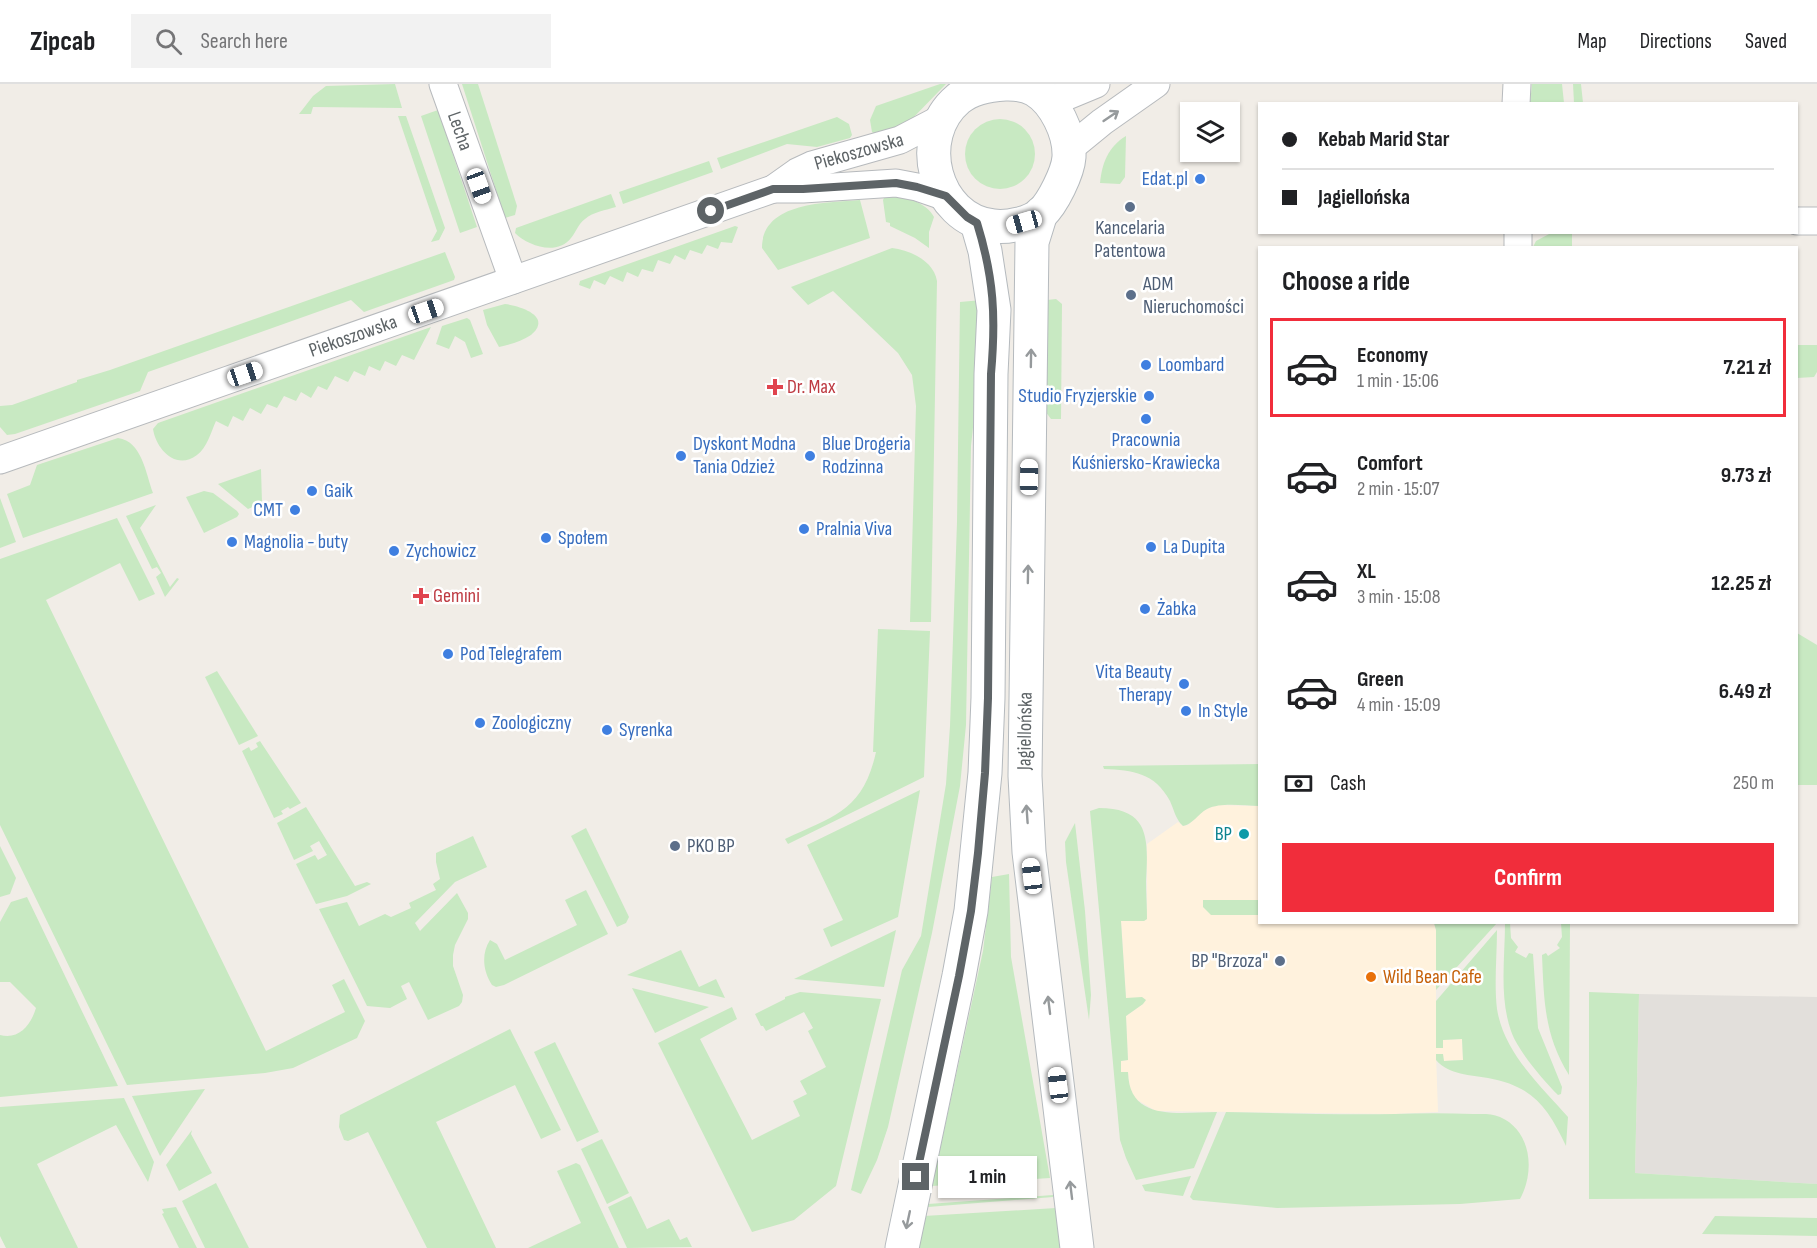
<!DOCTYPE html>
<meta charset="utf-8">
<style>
body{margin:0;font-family:"Sofia Sans Condensed",sans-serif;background:#f2f2f2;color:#202124;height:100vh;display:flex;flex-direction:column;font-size:22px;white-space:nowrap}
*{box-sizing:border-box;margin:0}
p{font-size:20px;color:#757577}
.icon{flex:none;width:33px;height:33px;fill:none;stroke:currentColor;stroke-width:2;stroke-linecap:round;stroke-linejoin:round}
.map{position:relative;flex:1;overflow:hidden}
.sheet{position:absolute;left:1258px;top:162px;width:540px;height:678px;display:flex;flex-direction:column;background:#fff;border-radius:0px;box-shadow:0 2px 4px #0004}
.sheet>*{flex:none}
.banner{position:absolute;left:1258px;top:18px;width:540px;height:132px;border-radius:0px;box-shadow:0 2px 4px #0004;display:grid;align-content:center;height:132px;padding:0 24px;background:#fff}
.fabs{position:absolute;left:1180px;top:18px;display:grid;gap:12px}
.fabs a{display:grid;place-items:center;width:60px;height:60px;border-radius:0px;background:#fff;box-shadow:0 2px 4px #0004;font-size:30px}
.end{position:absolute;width:27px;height:27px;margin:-14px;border:8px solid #5e6467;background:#fff;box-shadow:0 0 0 3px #fff}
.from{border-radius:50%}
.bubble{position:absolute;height:42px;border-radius:0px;background:#fff;box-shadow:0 2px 4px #0004;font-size:20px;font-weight:700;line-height:42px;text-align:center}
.car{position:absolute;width:18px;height:36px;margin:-18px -9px;border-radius:8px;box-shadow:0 0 4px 2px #0007;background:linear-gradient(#fff 24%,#345 0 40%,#fff 0 76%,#345 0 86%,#fff 0)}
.banner b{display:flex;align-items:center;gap:21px;height:57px;font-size:22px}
.banner b+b{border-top:2px solid #e0e0e0}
.banner i{width:15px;height:15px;background:#202124}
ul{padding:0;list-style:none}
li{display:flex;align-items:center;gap:18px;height:99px;margin:0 12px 9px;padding:0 12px;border:3px solid transparent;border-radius:0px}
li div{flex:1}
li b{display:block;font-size:22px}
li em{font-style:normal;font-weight:700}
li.active{border-color:#f12d3b}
li>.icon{width:54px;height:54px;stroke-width:1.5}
h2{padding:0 24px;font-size:27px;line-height:72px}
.pay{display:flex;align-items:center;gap:15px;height:66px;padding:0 24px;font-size:22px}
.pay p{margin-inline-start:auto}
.action{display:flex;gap:12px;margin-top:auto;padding:12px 24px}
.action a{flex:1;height:69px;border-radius:0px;background:#f12d3b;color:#fff;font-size:24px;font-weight:700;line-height:69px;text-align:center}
header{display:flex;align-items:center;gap:36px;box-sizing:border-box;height:84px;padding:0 30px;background:#fff;border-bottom:2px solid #e0e0e0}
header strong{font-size:28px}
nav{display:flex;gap:33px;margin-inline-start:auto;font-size:21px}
.search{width:420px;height:54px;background:#f2f2f2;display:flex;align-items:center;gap:15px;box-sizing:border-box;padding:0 21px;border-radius:0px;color:#757577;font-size:22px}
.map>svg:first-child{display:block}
</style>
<header>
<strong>Zipcab</strong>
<div class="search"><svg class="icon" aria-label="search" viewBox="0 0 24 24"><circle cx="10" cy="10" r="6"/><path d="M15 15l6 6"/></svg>Search here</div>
<nav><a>Map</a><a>Directions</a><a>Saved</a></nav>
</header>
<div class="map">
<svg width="1817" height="1164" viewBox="0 0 1817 1164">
<rect width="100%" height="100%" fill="#f1ede7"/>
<polygon fill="#fff2dd" points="1216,721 1260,722 1260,838 1434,839 1436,846 1436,963 1443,964 1443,956 1462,955 1463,976 1443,977 1436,970 1438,1028 1393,1030 1156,1027 1134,1014 1130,1005 1128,988 1121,988 1121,977 1128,976 1126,932 1143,920 1126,914 1121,837 1144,837 1147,835 1147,760 1178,738 1183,742 1188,741 1203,727"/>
<polygon fill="#e2dfdb" points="1639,910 1817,913 1817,1100 1635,1089"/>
<g fill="#c8e9c2">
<polygon points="395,0 402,24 313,23 311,30 299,30 313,12 326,2"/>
<polygon points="462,0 478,0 517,122 515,131 505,134"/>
<polygon points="940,0 946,0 909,38 879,52 872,48 870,36 876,22"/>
<polygon points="1532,0 1562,0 1564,19 1530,19"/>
<polygon points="1573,0 1581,0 1583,19 1574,19"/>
<polygon points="438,26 477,143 460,149 421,32"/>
<polygon points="398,32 406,32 445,144 439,156 431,158 437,147"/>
<polygon points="837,33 849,40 852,51 850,54 817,63 787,60 721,85 717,74"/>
<circle cx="1000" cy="70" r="35"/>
<path d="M 1126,52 L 1125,93 L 1120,100 L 1100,99 C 1102,79 1108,63 1126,52 Z"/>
<polygon points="709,77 713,88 623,120 619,108"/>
<path d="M 611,110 L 616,123 C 606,126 593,128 585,135 C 578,140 576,148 571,154 C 557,172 528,162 515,149 L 516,144 Z"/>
<path d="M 890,111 C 906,113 926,118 934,133 L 929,148 L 929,164 L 915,154 L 890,142 L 890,139 L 886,138 L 883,116 L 885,112 Z"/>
<path d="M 860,116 L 870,154 L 778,186 L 762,164 C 762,117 828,119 860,116 Z"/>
<polygon points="735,142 738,143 732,159 721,158 718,165 707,161 702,170 690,166 685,176 675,171 670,180 658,176 653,188 642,185 638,193 627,188 623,198 610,192 605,201 594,196 590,205 579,201 580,197"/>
<polygon points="1551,149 1572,149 1572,163 1533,163 1536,157"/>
<path d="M 892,164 C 910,166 934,177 937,197 L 931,538 L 910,538 L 916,322 L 912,291 L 898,269 L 833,207 L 808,221 L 791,203 Z"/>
<polygon points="445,168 455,193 454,196 364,228 351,216 148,288 140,307 15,350 7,351 0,343 0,322 12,321 77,298 77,296 110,286"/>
<polygon points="1056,215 1062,220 1061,335 1051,335 1045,327 1047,216"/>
<polygon points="982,216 983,252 971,362 966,641 960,702 932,849 888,1043 877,1076 861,1110 851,1106 902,886 921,852 946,700 950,642 957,438 960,218"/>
<path d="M 505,220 C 520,222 553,232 531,251 C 522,257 509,261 499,263 L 487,241 L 483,226 Z"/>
<polygon points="467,234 470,236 483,270 471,274 465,258 455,252 449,265 436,260 442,242"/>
<path d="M 431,243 L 414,276 L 402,271 L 396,282 L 385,277 L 380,287 L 369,282 L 365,292 L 354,287 L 348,298 L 335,292 L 327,306 L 318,302 L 311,314 L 301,308 L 296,317 L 284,312 L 277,324 L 267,320 L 261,330 L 250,324 L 243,337 L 233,332 L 228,343 L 216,337 C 211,348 207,364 197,371 C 176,387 156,365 153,345 L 158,339 Z"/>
<polygon points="1797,261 1817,261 1817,288 1814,293 1797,294"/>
<path d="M 118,354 C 142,357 146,390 153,409 L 23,454 L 7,410 L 30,401 L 37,381 Z"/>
<polygon points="261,385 262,419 248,425 218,400"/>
<polygon points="204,407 213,409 237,427 239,430 237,433 204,449 186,413"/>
<polygon points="0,414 16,458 0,464"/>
<polygon points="156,421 140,444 170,503 177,494 179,495 165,513 156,493 161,489 157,483 152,485 126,432"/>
<polygon points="117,434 155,510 139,517 120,479 46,516 266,967 345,928 332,901 344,895 365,937 357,954 293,984 265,989 127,1001 0,741 0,475"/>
<path d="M 878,545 L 930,547 L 924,693 L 788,760 L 785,755 C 834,732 863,727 876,668 L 873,668 Z"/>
<polygon points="1797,549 1817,561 1817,701 1797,701"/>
<polygon points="217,587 258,652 239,661 205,593"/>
<polygon points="260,657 301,719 290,725 288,723 281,727 283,730 274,734 242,667 249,663 251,667 258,663 256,659"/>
<path d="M 1260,680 L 1260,722 C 1243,722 1222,718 1207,725 C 1198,730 1193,740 1183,742 C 1176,736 1174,726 1170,717 C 1155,689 1133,686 1104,685 L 1103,682 Z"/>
<polygon points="920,706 898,833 831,863 823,845 843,836 807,761"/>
<polygon points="306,723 355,802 367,798 371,800 347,812 316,820 296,780 315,771 318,776 327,771 319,757 310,762 313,767 294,776 277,739"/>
<path d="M 1099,724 C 1151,724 1148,757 1146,797 C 1146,810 1147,822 1147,835 L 1144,837 L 1121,837 L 1126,914 L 1142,913 L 1146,916 L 1143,920 L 1126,932 L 1128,976 L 1121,977 L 1121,988 L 1128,988 C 1129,1039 1181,1028 1217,1028 L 1194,1084 L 1136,1096 L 1126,1074 L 1120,1056 L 1090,727 Z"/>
<polygon points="1075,739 1085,827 1091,911 1089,936 1066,778 1065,758"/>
<polygon points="586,744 629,833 626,839 617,843 571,752"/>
<polygon points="473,752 487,783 455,798 415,839 420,847 457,809 468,829 468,835 455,861 453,871 453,882 463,911 462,918 459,922 428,936 409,898 401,902 407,915 390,924 367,922 319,825 347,818 359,842 385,830 391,833 411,824 409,819 436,806 433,800 440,795 436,778 436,769"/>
<polygon points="0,762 16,794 10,810 0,813"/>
<polygon points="1009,790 1011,873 1050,1094 932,1102 983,867 992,793"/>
<path d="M 586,806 L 608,850 L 504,901 L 496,903 L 492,901 C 483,887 481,870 490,856 L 497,860 L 505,876 L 577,841 L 565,816 Z"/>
<path d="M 27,813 L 118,1002 L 0,1013 L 0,951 C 19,956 31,941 36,924 L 10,898 L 0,898 L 0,838 L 11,818 Z"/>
<polygon points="1203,816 1260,816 1260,831 1211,831 1203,823"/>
<polygon points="1434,839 1497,839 1436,906 1436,846"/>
<path d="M 1505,839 L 1510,839 L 1511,854 L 1518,863 L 1515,868 L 1526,874 L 1529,869 L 1533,870 L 1538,944 L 1562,1003 L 1561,1010 L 1558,1011 C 1543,996 1518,967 1511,947 C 1499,913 1505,873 1505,839 Z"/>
<path d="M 1561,839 L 1570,839 L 1569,991 C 1544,951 1544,916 1542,871 L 1546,869 L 1548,872 L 1560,864 L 1557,861 L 1562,853 Z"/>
<polygon points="896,846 884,903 794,895"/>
<path d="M 1497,846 C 1497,871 1494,900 1497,925 C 1504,969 1540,1001 1568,1033 L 1566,1062 C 1548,1024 1533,1002 1488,994 C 1471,991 1449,991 1436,976 L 1436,970 L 1443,970 L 1444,977 L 1463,976 L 1462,955 L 1443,956 L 1443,964 L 1436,964 L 1436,917 Z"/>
<polygon points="681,866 699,903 716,895 725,914 627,891"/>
<polygon points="632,904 709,923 655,949"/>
<polygon points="800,908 881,915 836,1102 794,1136 752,1148 658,959 732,923 737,935 700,955 752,1056 800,1032 793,1017 807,1010 800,997 826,983 808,947 813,944 804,928 766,947 763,942 761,942 755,930 785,915 785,913"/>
<polygon points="1589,908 1639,910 1635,1089 1817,1100 1817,1114 1589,1115"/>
<polygon points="510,945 561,1046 541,1055 515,1001 436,1038 496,1164 427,1164 368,1048 348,1057 344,1056 339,1043 340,1031"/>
<polygon points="555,958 599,1048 577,1058 534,968"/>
<polygon points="205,1005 160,1072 132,1012"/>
<polygon points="124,1014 154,1078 148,1098 116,1041 37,1080 78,1164 6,1164 0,1152 0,1023"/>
<path d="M 1226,1028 C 1282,1029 1339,1031 1395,1030 C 1421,1029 1447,1029 1473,1030 C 1481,1030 1491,1029 1500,1033 C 1532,1047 1535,1088 1520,1115 L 1460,1120 L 1277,1124 L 1193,1116 L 1190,1113 Z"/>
<polygon points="192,1046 191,1050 212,1089 179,1107 166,1081"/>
<polygon points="602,1055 629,1109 607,1120 581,1065"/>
<polygon points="576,1079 580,1081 619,1164 528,1164 581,1139 557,1087"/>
<polygon points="1191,1092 1183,1112 1145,1107 1142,1101"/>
<polygon points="216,1099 249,1164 205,1164 182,1117"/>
<polygon points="1053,1111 1053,1113 928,1123 928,1120"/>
<polygon points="631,1112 647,1145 669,1135 680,1156 687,1153 692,1163 627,1164 608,1123"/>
<polygon points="176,1123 197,1164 179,1164 162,1130 164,1129 162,1125"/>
<polygon points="1056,1124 1062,1164 917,1164 924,1132"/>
<polygon points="1715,1132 1817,1134 1817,1152 1702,1150"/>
</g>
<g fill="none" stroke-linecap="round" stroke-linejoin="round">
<defs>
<g id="street">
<path id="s1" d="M 443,0 L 513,196"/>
<polyline points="1046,15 1067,12 1096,0"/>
<polyline points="1516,20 1517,0"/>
<polyline points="1069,65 1102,38 1156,0"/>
<polyline points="773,105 803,105 896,99 917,103 946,113"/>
<polyline points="1797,137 1817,137"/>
<polyline points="1518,164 1518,148"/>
<path id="s2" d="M 0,376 L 773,105 L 797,88 L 812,81 L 900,56 L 944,33"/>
</g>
<g id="secondary">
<path d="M 1005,0 C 989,1 971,4 958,15 C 913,53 934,135 993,142 C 1008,144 1030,139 1041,130 C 1053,119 1068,88 1069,73 C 1070,49 1055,18 1035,6 C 1027,1 1017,0 1008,0"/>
<polyline points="1041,129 1032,158 1025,692 1029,768 1077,1164"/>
<polyline points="902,1164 959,892 971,827 985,689 988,614 991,290 994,226 985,167 977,139"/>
</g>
</defs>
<use href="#street" stroke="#b7babd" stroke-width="29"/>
<use href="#secondary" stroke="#b5babe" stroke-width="35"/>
<use href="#street" stroke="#fff" stroke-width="27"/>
<use href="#secondary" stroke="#fff" stroke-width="33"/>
</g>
<defs><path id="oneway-shaft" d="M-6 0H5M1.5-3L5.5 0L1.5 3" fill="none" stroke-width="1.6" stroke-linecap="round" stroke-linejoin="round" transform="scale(1.5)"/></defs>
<g stroke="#969a9c">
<use href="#oneway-shaft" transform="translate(1111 32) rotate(-34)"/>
<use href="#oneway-shaft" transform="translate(1031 274) rotate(-89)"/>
<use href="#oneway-shaft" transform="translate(1028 490) rotate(-89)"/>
<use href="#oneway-shaft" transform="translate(1027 730) rotate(-94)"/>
<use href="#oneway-shaft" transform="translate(1049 921) rotate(-97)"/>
<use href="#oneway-shaft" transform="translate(1071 1106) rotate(-97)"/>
<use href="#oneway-shaft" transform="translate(908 1136) rotate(102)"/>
</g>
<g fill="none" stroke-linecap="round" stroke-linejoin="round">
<path stroke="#5e6467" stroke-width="8" d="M 711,127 L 773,105 L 803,105 L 896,99 L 917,103 L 946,112 L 967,133 L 977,139 C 994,194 996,233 991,290 L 988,614 L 985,689 L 978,769 L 971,827 L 959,892 L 916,1093"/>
</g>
<g fill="#3f7fe0" stroke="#fff" stroke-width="2">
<circle cx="1200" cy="95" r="6"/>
<circle cx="1146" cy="281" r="6"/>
<circle cx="1149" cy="312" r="6"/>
<circle cx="1146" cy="335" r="6"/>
<circle cx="681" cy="372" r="6"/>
<circle cx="810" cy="372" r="6"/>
<circle cx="312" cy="407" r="6"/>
<circle cx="295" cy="426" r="6"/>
<circle cx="804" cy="445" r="6"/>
<circle cx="546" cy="454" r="6"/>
<circle cx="232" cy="458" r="6"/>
<circle cx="1151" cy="463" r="6"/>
<circle cx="394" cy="467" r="6"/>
<circle cx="1145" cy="525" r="6"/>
<circle cx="448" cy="570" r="6"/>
<circle cx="1184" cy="600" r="6"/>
<circle cx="1186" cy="627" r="6"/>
<circle cx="480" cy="639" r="6"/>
<circle cx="607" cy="646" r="6"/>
</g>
<g fill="#5c6f8a" stroke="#fff" stroke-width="2">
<circle cx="1130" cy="123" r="6"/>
<circle cx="1131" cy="211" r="6"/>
<circle cx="675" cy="762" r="6"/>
<circle cx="1280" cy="877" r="6"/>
</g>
<g fill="#e0444e" stroke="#fff" stroke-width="2">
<path d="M772 294h6v6h6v6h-6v6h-6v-6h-6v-6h6z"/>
<path d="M418 503h6v6h6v6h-6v6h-6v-6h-6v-6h6z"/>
</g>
<circle fill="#0f9aa8" stroke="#fff" stroke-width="2" cx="1244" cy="750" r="6"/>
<circle fill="#e8710a" stroke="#fff" stroke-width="2" cx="1371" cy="893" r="6"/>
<g text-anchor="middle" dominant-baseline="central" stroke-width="5" stroke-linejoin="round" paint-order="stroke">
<g font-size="20" fill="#5e6467" stroke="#fff">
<text stroke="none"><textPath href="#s1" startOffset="50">Lecha</textPath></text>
<text stroke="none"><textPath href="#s2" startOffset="914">Piekoszowska</textPath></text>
<text stroke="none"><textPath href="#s2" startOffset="374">Piekoszowska</textPath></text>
<text transform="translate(1025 647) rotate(-89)">Jagiellońska</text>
</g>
<g font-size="20" fill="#366cbe" stroke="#fff" text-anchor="start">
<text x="1188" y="95" text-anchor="end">Edat.pl</text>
<text x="1158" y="281">Loombard</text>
<text x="1137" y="312" text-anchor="end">Studio Fryzjerskie</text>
<text x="1146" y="356" text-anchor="middle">Pracownia<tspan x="1146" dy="23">Kuśniersko-Krawiecka</tspan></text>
<text x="693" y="360">Dyskont Modna<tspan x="693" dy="23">Tania Odzież</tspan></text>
<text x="822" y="360">Blue Drogeria<tspan x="822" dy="23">Rodzinna</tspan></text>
<text x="324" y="407">Gaik</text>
<text x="283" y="426" text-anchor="end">CMT</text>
<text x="816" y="445">Pralnia Viva</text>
<text x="558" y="454">Społem</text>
<text x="244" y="458">Magnolia - buty</text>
<text x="1163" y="463">La Dupita</text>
<text x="406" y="467">Zychowicz</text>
<text x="1157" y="525">Żabka</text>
<text x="460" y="570">Pod Telegrafem</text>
<text x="1172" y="588" text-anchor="end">Vita Beauty<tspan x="1172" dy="23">Therapy</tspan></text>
<text x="1198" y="627">In Style</text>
<text x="492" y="639">Zoologiczny</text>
<text x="619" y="646">Syrenka</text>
</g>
<g font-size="20" fill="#4e5e75" stroke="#fff" text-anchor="start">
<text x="1130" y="144" text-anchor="middle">Kancelaria<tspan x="1130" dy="23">Patentowa</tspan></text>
<text x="1143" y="200">ADM<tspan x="1143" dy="23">Nieruchomości</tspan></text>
<text x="687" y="762">PKO BP</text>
<text x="1268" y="877" text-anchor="end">BP "Brzoza"</text>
</g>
<g font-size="20" fill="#be3a42" stroke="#fff" text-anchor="start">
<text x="787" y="303">Dr. Max</text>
<text x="433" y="512">Gemini</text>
</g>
<g font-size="20" fill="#0d838f" stroke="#fff" text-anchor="end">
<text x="1232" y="750">BP</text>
</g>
<g font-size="20" fill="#c56008" stroke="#fff" text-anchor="start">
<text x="1383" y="893">Wild Bean Cafe</text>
</g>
</g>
</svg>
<div class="fabs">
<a><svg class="icon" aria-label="layers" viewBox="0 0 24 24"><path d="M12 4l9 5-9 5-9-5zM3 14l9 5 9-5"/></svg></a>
</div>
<i class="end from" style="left:711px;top:127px"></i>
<i class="end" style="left:916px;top:1093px"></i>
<div class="bubble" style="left:938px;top:1072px;width:99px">1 min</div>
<i class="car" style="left:479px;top:102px;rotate:160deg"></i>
<i class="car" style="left:1024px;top:138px;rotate:254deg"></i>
<i class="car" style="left:426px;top:227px;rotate:71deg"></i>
<i class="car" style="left:245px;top:290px;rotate:71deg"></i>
<i class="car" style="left:1029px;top:393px;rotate:1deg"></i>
<i class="car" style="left:1032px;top:792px;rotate:353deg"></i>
<i class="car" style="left:1058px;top:1001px;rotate:353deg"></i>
<div class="banner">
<b><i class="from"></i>Kebab Marid Star</b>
<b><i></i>Jagiellońska</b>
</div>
<section class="sheet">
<h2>Choose a ride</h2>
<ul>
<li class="active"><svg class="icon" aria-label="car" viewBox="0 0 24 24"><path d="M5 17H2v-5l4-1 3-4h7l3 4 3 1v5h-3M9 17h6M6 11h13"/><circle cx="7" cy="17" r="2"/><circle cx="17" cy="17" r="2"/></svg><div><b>Economy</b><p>1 min · 15:06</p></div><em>7.21 zł</em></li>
<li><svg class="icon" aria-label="car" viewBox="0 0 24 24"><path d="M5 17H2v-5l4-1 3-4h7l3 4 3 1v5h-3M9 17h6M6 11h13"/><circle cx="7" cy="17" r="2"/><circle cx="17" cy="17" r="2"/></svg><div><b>Comfort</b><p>2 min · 15:07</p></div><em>9.73 zł</em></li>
<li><svg class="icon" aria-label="car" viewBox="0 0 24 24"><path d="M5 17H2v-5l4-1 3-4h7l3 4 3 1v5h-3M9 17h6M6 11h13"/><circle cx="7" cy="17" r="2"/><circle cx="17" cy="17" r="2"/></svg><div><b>XL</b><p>3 min · 15:08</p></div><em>12.25 zł</em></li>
<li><svg class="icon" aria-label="car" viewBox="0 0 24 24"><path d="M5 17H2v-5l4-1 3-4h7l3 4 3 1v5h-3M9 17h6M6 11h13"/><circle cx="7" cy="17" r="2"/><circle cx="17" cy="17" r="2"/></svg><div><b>Green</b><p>4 min · 15:09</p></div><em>6.49 zł</em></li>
</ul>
<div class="pay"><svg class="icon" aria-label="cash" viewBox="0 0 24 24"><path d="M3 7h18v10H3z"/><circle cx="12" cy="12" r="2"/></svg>Cash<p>250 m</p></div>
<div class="action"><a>Confirm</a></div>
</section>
</div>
